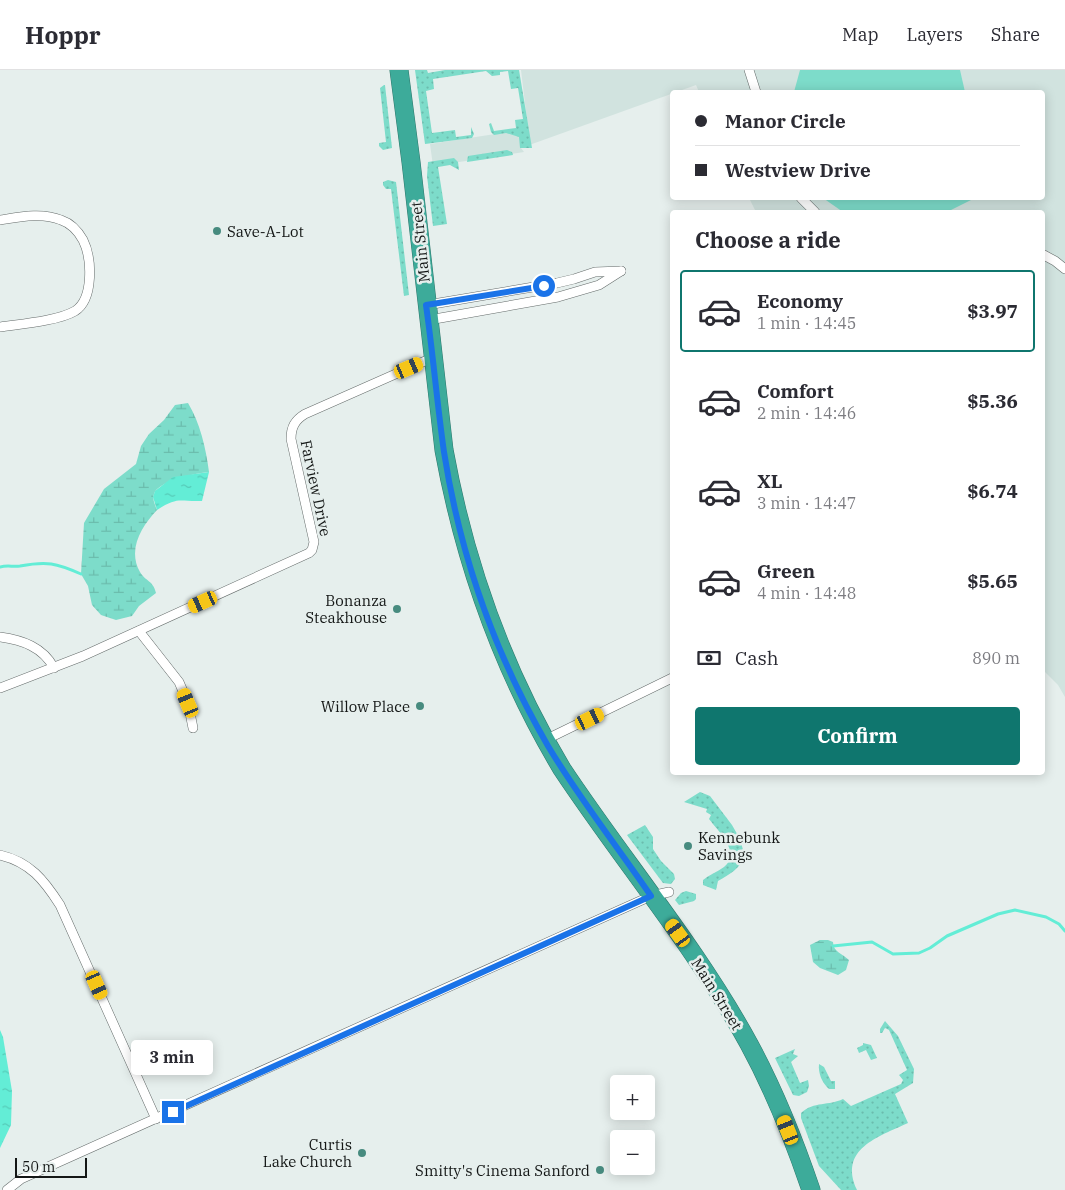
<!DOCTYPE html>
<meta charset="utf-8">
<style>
body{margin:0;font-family:"IBM Plex Serif",serif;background:#f2f2f3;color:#2b2b33;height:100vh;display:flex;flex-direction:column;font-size:19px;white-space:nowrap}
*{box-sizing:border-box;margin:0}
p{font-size:16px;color:#7c7c81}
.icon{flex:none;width:28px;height:28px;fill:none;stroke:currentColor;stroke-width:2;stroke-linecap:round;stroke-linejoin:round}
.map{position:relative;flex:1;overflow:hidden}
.details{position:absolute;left:670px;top:140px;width:375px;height:565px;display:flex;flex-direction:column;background:#fff;border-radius:5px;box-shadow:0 2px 12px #0003}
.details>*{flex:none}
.top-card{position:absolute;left:670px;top:20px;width:375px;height:110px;border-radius:5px;box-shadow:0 2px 12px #0003;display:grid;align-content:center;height:110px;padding:0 25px;background:#fff}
.fabs{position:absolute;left:610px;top:1005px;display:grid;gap:10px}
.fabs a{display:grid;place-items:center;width:45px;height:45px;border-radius:5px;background:#fff;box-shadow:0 2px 12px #0003;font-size:25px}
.scale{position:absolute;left:15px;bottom:12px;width:72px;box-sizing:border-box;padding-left:5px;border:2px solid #141716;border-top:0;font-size:14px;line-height:18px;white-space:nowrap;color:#141716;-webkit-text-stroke:4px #e6efed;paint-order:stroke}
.end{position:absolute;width:22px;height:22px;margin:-11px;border:6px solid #1a73e8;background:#fff;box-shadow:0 0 0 2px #fff}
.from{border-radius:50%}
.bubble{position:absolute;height:35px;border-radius:5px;background:#fff;box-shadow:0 2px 12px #0003;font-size:16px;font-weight:800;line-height:35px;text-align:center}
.car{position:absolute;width:15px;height:30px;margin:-15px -8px;border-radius:6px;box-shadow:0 0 4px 1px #0007;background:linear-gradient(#f5c518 24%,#345 0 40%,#f5c518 0 76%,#345 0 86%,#f5c518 0)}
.top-card b{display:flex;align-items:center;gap:18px;height:48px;font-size:19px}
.top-card b+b{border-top:1px solid #e1e1e2}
.top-card i{width:12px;height:12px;background:#2b2b33}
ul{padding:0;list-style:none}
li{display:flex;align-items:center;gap:15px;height:82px;margin:0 10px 8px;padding:0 15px;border:2px solid transparent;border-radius:5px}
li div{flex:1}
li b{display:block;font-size:19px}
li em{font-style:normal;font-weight:800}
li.on{border-color:#0f766e}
li>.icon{width:45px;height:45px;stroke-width:1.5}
h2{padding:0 25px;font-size:22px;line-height:60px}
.pay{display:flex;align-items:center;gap:12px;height:55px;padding:0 25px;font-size:19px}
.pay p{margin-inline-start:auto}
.action{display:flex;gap:10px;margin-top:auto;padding:10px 25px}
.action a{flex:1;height:58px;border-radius:5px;background:#0f766e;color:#fff;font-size:20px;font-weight:800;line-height:58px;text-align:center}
header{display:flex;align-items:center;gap:30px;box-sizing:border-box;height:70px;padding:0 25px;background:#fff;border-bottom:1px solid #e1e1e2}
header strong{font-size:24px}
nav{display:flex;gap:28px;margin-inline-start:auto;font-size:18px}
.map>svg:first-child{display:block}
</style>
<header>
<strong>Hoppr</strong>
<nav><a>Map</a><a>Layers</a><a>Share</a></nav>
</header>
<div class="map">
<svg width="1065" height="1120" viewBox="0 0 1065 1120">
<defs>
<pattern id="grass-dots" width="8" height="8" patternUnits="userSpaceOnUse" patternTransform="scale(1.25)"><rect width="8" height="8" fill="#7ddcca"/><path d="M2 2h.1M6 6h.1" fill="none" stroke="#6bbcad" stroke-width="1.8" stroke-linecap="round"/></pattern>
<pattern id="wetland-marsh" width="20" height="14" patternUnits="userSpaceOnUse" patternTransform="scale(1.25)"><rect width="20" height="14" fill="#7ddcca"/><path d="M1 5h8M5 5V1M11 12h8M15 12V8" fill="none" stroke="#6bbcad"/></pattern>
<pattern id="water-ripples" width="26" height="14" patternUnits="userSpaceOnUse" patternTransform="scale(1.25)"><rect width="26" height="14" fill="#63edd6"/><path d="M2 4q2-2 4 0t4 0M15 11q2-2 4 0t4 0" fill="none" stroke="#55cab7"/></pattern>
</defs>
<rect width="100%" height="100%" fill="#e6efed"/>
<polygon fill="#d1e3df" points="521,0 1065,0 1065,627 1058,615 1042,599 1042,142 756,142 749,128 1042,128 1042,22 699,22 696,15 521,78 524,82 433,96 430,74 528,59"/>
<g fill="url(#grass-dots)">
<polygon points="415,0 427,0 428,3 445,0 519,0 532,78 520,78 519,67 506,63 494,65 491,62 489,54 491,53 494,61 516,58 515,50 523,49 518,18 511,19 508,1 500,2 500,5 492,6 486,1 433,9 434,19 426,21 432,63 455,60 456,67 471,65 471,57 474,64 472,68 425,74"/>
<polygon points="384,15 385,15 392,78 383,80 379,76 379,73 386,72 380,18"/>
<polygon points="507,80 512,82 513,85 467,92 468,86"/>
<polygon points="454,88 458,92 459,100 450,95 438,97 447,154 433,156 427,106 428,92"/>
<polygon points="388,110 396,112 409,225 404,226 391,119 386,119 383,115 383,112"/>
<path d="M 700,722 L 710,726 L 732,755 L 740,769 L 745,787 C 739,799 730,804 718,811 L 716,820 L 703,815 L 703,810 C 709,805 717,802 724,797 C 742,783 718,761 709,749 L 711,745 L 706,742 L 707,739 L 684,732 Z"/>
<polygon points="645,755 653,767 653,779 661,791 674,804 675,809 671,814 663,813 627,765"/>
<polygon points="686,821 696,824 696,829 694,831 679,835 675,830 681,823"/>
<path d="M 885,951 L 898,966 L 914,999 L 913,1013 L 895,1024 L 908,1053 C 878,1067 838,1079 857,1120 L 841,1120 L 819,1096 L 801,1048 L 801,1043 C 814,1031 829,1036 843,1029 L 851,1036 L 901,1014 L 903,1010 L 899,1005 L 907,1000 L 889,960 L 885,958 L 882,963 L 880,963 L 880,959 Z"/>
<polygon points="863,973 871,975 877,988 871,990 866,980 859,983 857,978 863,975"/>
<polygon points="795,979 793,984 798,986 791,992 800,1013 808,1010 809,1016 807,1022 799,1026 793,1025 775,988"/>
<path d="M 819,994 L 824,997 L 831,1011 L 835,1011 L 835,1019 L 829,1019 C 822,1013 818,1003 819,994 Z"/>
</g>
<g fill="url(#wetland-marsh)">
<path d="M 188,333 C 200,353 206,378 209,402 C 196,403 158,411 154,424 C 152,429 155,435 157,440 C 142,456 127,479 140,502 C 146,512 153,510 156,523 L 139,536 L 132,546 L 116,550 L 101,545 L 92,535 L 88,516 L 81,504 L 84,453 L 104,419 L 136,394 L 141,376 L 149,364 L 164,350 L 175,335 Z"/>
<path d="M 820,870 L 828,870 L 833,872 C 833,882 843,884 849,890 L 846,900 L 838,905 L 820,898 L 813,892 L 810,875 Z"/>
</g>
<g fill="#7ddcca">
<polygon points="800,0 960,0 965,22 794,22"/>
<polygon points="823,128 975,128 947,142 843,142"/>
</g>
<g fill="url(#water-ripples)">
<path d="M 209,402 L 202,431 C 179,432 179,426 157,440 L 153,427 L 155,421 L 173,407 Z"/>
<polygon points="0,960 3,967 12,1021 11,1055 0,1078"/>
</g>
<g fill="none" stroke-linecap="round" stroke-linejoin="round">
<g stroke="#63edd6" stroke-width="3">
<path d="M 0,497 C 7,495 13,497 20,496 C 47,491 56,493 81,504"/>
<polyline points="833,876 872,872 893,884 919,883 930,878 947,866 998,844 1015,840 1046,847 1059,854 1065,861"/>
</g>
<defs>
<g id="street">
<polyline points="749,0 756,22"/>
<polyline points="801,128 815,142"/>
<path d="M 0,150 C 19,147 42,142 61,150 C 70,153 78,161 83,170 C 92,188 94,229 75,241 C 58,251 20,254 0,257"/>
<polyline points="1042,184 1055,191 1065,199"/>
<polyline points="427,235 557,213 574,209 595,202 621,201"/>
<polyline points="429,250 558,227 599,215 621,201"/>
<polyline points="139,561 179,612 188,633 193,658"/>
<path d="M 0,567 C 22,570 43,577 54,598"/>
<path d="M 0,618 L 83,586 L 309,483 L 312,480 L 314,472 L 291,369 C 291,357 295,350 305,344 L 434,287"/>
<polyline points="545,670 672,608"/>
<path d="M 0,785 C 30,792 44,810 60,835 L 156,1049"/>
<polyline points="7,1120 21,1109 651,826 669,822"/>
</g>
<path id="highway" d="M 399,0 L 411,92 L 444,380 C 465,495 502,599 562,699 C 623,791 696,877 749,974 C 774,1020 794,1070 811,1120"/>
</defs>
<use href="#street" stroke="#646b6a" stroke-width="10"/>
<use href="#highway" stroke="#2f776c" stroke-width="19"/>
<use href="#street" stroke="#fff" stroke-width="9"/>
<use href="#highway" stroke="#3dab9a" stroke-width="18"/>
</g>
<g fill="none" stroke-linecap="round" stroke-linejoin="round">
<path stroke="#1a73e8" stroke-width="6" d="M 173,1042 L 651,826 C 617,776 579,728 548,676 C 496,586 460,485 444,382 C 437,333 433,284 426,235 L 544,216"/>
</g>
<g fill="#478b7f" stroke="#e6efed" stroke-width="2">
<circle cx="217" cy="161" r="5"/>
<circle cx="397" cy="539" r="5"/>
<circle cx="420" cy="636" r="5"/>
<circle cx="688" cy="776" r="5"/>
<circle cx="362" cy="1083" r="5"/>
<circle cx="600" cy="1100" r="5"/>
</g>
<g text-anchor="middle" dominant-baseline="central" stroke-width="5" stroke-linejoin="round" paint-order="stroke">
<g font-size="15" fill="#141716" stroke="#e6efed" text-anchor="end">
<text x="227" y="161" text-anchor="start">Save-A-Lot</text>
<text x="387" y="530">Bonanza<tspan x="387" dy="17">Steakhouse</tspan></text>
<text x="410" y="636">Willow Place</text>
<text x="698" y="767" text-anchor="start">Kennebunk<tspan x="698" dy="17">Savings</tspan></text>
<text x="352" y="1074">Curtis<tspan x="352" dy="17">Lake Church</tspan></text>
<text x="590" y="1100">Smitty's Cinema Sanford</text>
</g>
<g font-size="15" fill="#141716" stroke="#e6efed">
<text transform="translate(420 172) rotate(-96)">Main Street</text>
<text transform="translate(316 418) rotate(78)">Farview Drive</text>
<text transform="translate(717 924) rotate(58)">Main Street</text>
</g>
</g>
</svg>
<div class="fabs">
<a>+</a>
<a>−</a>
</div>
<div class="scale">50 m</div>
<i class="end from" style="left:544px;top:216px"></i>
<i class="end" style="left:173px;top:1042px"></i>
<div class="bubble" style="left:131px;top:970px;width:82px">3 min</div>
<i class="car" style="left:409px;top:298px;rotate:67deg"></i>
<i class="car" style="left:203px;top:532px;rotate:246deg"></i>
<i class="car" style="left:188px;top:633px;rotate:337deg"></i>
<i class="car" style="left:590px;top:649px;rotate:64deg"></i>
<i class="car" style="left:678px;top:863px;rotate:324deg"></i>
<i class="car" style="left:97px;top:915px;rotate:156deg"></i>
<i class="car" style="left:788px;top:1060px;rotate:338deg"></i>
<div class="top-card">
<b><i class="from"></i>Manor Circle</b>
<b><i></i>Westview Drive</b>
</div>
<section class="details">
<h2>Choose a ride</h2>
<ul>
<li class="on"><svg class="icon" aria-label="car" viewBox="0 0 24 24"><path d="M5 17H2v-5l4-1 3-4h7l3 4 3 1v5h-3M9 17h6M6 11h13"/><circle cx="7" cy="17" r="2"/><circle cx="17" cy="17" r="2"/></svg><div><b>Economy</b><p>1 min · 14:45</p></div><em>$3.97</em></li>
<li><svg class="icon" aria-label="car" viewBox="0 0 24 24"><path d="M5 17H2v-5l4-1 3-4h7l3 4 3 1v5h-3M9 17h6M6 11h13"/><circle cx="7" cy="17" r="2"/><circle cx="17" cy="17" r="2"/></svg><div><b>Comfort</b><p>2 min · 14:46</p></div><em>$5.36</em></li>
<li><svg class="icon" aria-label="car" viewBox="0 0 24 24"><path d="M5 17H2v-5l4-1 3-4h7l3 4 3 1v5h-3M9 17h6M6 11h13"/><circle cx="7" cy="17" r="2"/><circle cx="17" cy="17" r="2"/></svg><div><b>XL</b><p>3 min · 14:47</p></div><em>$6.74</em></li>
<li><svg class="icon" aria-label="car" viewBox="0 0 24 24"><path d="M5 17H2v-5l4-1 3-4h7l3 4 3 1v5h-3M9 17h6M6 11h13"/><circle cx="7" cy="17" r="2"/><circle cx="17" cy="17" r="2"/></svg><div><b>Green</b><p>4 min · 14:48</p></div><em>$5.65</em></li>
</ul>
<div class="pay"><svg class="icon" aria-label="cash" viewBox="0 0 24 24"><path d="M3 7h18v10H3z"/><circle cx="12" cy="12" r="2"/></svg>Cash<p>890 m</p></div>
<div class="action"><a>Confirm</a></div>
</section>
</div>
